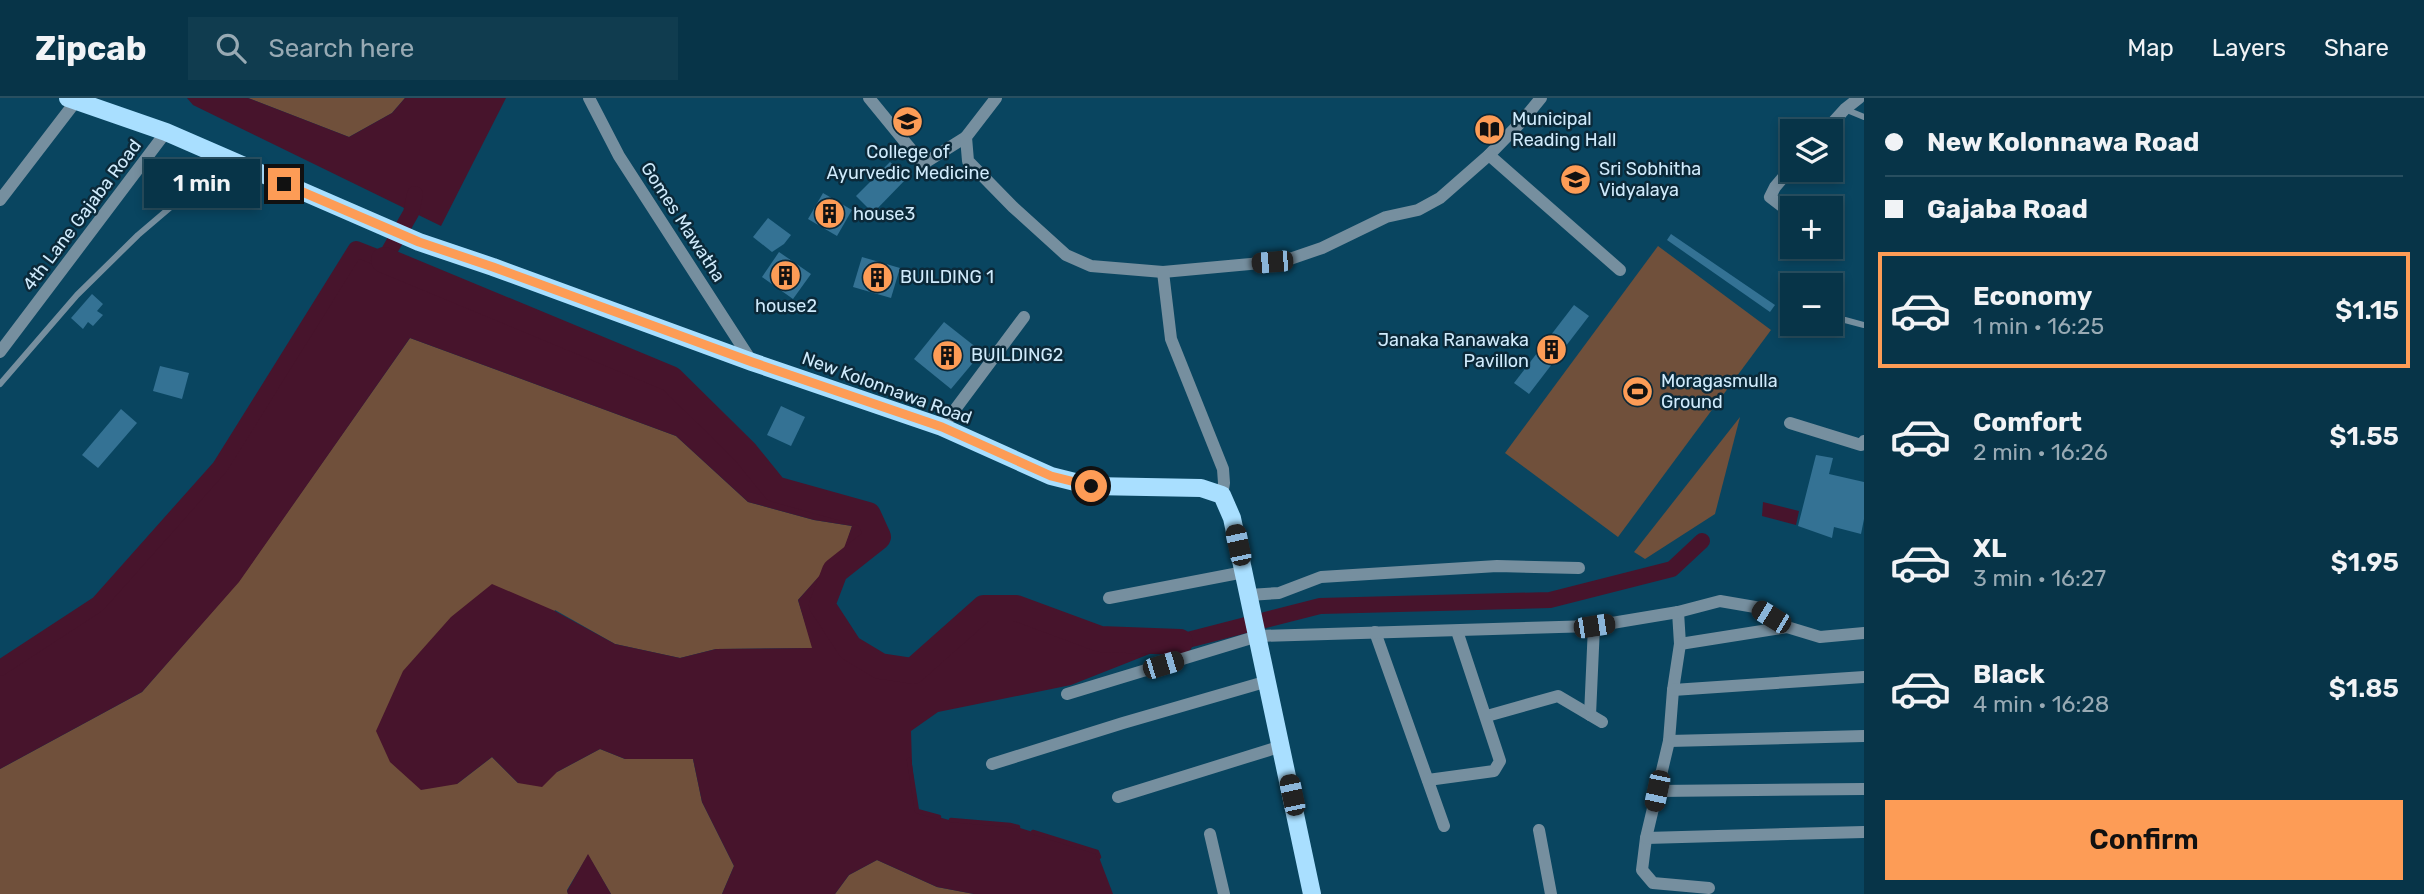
<!DOCTYPE html>
<meta charset="utf-8">
<style>
body{margin:0;font-family:Rubik,sans-serif;background:#103c4f;color:#f1f3f6;height:100vh;display:flex;flex-direction:column;font-size:26px;white-space:nowrap}
*{box-sizing:border-box;margin:0}
p{font-size:23px;color:#98aab4}
.icon{flex:none;width:38px;height:38px;fill:none;stroke:currentColor;stroke-width:2;stroke-linecap:round;stroke-linejoin:round}
.map{position:relative;flex:1;overflow:hidden}
.details{display:flex;flex-direction:column;background:#073448;width:560px}
.details>*{flex:none}
.guide{display:grid;align-content:center;height:154px;padding:0 21px;background:#073448}
.buttons{position:absolute;left:1780px;top:21px;display:grid;gap:14px}
.buttons a{display:grid;place-items:center;width:63px;height:63px;border-radius:0px;background:#073448;box-shadow:0 4px 10px #0003,0 0 0 2px #284f60;font-size:35px}
.end{position:absolute;width:32px;height:32px;margin:-16px;border:9px solid #fd9c56;background:#111;box-shadow:0 0 0 4px #111}
.from{border-radius:50%}
.bubble{position:absolute;height:49px;border-radius:0px;background:#073448;box-shadow:0 4px 10px #0003,0 0 0 2px #284f60;font-size:23px;font-weight:600;line-height:49px;text-align:center}
.car{position:absolute;width:21px;height:42px;margin:-21px -10px;border-radius:9px;box-shadow:0 0 5px 2px #0007;background:linear-gradient(#222 24%,#8ab4d8 0 40%,#222 0 76%,#8ab4d8 0 86%,#222 0)}
.guide b{display:flex;align-items:center;gap:24px;height:66px;font-size:26px}
.guide b+b{border-top:2px solid #284f60}
.guide i{width:18px;height:18px;background:#f1f3f6}
ul{padding:0;list-style:none}
li{display:flex;align-items:center;gap:21px;height:116px;margin:0 14px 10px;padding:0 7px;border:4px solid transparent;border-radius:0px}
li div{flex:1}
li b{display:block;font-size:26px}
li em{font-style:normal;font-weight:600}
li.active{border-color:#fd9c56}
li>.icon{width:63px;height:63px;stroke-width:1.5}
.primary-button{display:flex;gap:14px;margin-top:auto;padding:14px 21px}
.primary-button a{flex:1;height:80px;border-radius:0px;background:#fd9c56;color:#111;font-size:28px;font-weight:600;line-height:80px;text-align:center}
header{display:flex;align-items:center;gap:42px;box-sizing:border-box;height:98px;padding:0 35px;background:#073448;border-bottom:2px solid #284f60}
header strong{font-size:33px}
nav{display:flex;gap:38px;margin-inline-start:auto;font-size:24px}
.search{width:490px;height:63px;background:#103c4f;display:flex;align-items:center;gap:18px;box-sizing:border-box;padding:0 24px;border-radius:0px;color:#98aab4;font-size:26px}
main{display:flex;flex:1;min-height:0}
.map>svg:first-child{display:block}
</style>
<header>
<strong>Zipcab</strong>
<div class="search"><svg class="icon" aria-label="search" viewBox="0 0 24 24"><circle cx="10" cy="10" r="6"/><path d="M15 15l6 6"/></svg>Search here</div>
<nav><a>Map</a><a>Layers</a><a>Share</a></nav>
</header>
<main>
<div class="map">
<svg width="1864" height="796" viewBox="0 0 1864 796">
<rect width="100%" height="100%" fill="#094560"/>
<g fill="#70503b">
<polygon points="248,0 405,0 392,15 349,39"/>
<polygon points="1658,148 1771,232 1618,439 1505,355"/>
<polygon points="410,240 676,338 748,404 814,422 852,428 845,450 798,502 813,550 716,551 680,560 615,546 555,512 457,686 492,659 518,685 557,674 600,651 625,661 693,661 702,704 734,768 722,796 611,796 588,757 567,792 568,796 0,796 0,671 142,594 239,483"/>
<polygon points="1740,319 1715,416 1645,461 1634,454"/>
<polygon points="877,762 937,789 974,796 835,796 849,777"/>
</g>
<g fill="#47142c">
<polygon points="187,0 248,0 349,39 392,15 405,0 506,0 441,128 193,7"/>
<polygon points="356,151 671,281 745,354 775,391 868,417 878,439 835,473 822,507 850,550 880,568 913,573 984,510 1016,510 1100,541 1180,544 1071,587 938,614 911,633 912,666 917,713 949,722 1010,727 1097,754 1113,796 974,796 937,789 877,762 849,777 835,796 722,796 734,768 702,704 693,661 625,661 600,651 557,674 542,689 518,685 492,659 457,686 421,692 390,664 376,633 403,573 451,519 492,486 555,513 615,546 680,560 716,551 812,550 798,502 844,450 852,428 814,422 748,404 676,338 410,240 239,484 142,594 0,671 0,570 98,506 220,369"/>
<polygon points="1763,404 1799,413 1796,427 1762,418"/>
<polygon points="588,756 611,796 568,796 567,793"/>
</g>
<g fill="none" stroke-linecap="round" stroke-linejoin="round">
<g stroke="#47142c" stroke-width="4.5">
<polyline points="909,662 917,713 939,719"/>
<polyline points="951,722 1010,727 1018,729"/>
<polyline points="1033,734 1097,754 1099,759"/>
</g>
<g stroke="#47142c" stroke-width="16">
<polyline points="1180,544 1320,508 1550,502 1672,471 1702,443"/>
<polyline points="0,570 98,506 220,369 356,151 384,162 411,115 415,96"/>
</g>
<polyline stroke="#47142c" stroke-width="26" points="384,162 671,281 745,354 775,391 868,417 878,439 835,473 822,507 850,550 880,568 913,573 984,510 1016,510 1100,541 1180,544"/>
</g>
<g fill="#347294">
<polygon points="890,64 907,80 873,115 856,98"/>
<polygon points="823,95 852,112 837,138 808,121"/>
<polygon points="768,120 791,137 784,146 772,154 753,139"/>
<polygon points="1671,136 1775,207 1770,214 1667,142"/>
<polygon points="779,154 811,176 793,201 762,179"/>
<polygon points="862,159 900,170 891,200 853,189"/>
<polygon points="92,196 103,206 97,213 103,217 93,228 88,224 83,231 71,220"/>
<polygon points="1574,207 1589,218 1529,296 1514,285"/>
<polygon points="944,224 982,254 951,291 914,261"/>
<polygon points="160,268 189,275 182,301 153,293"/>
<polygon points="781,308 805,319 791,348 767,337"/>
<polygon points="121,311 137,325 98,370 82,357"/>
<polygon points="1816,357 1833,360 1829,376 1864,384 1864,421 1861,436 1834,429 1832,440 1798,428"/>
</g>
<g fill="none" stroke-linecap="round" stroke-linejoin="round">
<g stroke="#768f9f" stroke-width="6">
<polyline points="1847,12 1864,19"/>
<polyline points="1845,222 1864,227"/>
<polyline points="0,286 77,197 138,137 199,85 210,56"/>
</g>
<g stroke="#768f9f" stroke-width="12">
<polyline points="589,0 619,58 752,264"/>
<polyline points="869,0 923,66 966,39"/>
<polyline points="996,0 966,39 968,63 1013,109 1066,157 1091,168 1163,174 1284,163 1322,150 1386,119 1418,112 1440,100 1489,57 1523,22 1541,0"/>
<polyline points="1825,33 1845,11 1859,0"/>
<polyline points="1489,57 1620,172"/>
<polyline points="1792,69 1775,89 1770,99 1792,116"/>
<polyline points="0,102 76,3"/>
<polyline points="1830,143 1832,144"/>
<polyline points="1163,174 1171,241 1223,371 1224,385 1222,397"/>
<polyline points="0,254 166,34"/>
<polyline points="1790,325 1861,347 1864,343"/>
<polyline points="942,329 1024,219"/>
<polyline points="1249,497 1279,495 1321,479 1497,468 1579,470"/>
<polyline points="1109,500 1244,474"/>
<polyline points="1678,514 1680,546 1673,592 1669,643 1646,740 1642,772 1653,785 1709,790"/>
<polyline points="1375,534 1444,728"/>
<polyline points="1680,546 1787,529"/>
<polyline points="1673,592 1864,579"/>
<polyline points="1067,596 1258,538 1594,528 1678,514 1720,503 1755,509 1787,529 1820,539 1864,535"/>
<polyline points="1590,617 1594,528"/>
<polyline points="1487,618 1558,598 1602,624"/>
<polyline points="1669,643 1864,638"/>
<polyline points="992,666 1123,625 1268,583"/>
<polyline points="1428,682 1494,673 1500,663 1457,533"/>
<polyline points="1657,693 1864,691"/>
<polyline points="1118,699 1282,648"/>
<polyline points="1539,732 1551,796"/>
<polyline points="1210,736 1224,796"/>
<polyline points="1646,740 1864,734"/>
</g>
<polyline stroke="#a9dfff" stroke-width="18" points="68,0 166,34 419,144 493,169 752,264 942,329 1051,378 1091,388 1201,390 1222,397 1232,420 1312,796"/>
</g>
<g fill="none" stroke-linecap="round" stroke-linejoin="round">
<polyline stroke="#fd9c56" stroke-width="9" points="284,86 419,144 493,169 752,264 942,329 1051,378 1091,388"/>
</g>
<defs>
<symbol id="school-disc" viewBox="-11 -11 22 22"><circle r="9.5" fill="#fd9c56" stroke="#0b2939"/><path d="M0-5L7-2L0 1L-7-2ZM-4 1L0 2.5L4 1V4Q0 6-4 4Z" fill="#111"/></symbol>
<symbol id="library-disc" viewBox="-11 -11 22 22"><circle r="9.5" fill="#fd9c56" stroke="#0b2939"/><path d="M-6-4Q-3-5.5-.7-3.5V5Q-3 3-6 4ZM6-4Q3-5.5 .7-3.5V5Q3 3 6 4Z" fill="#111"/></symbol>
<symbol id="building-disc" viewBox="-11 -11 22 22"><circle r="9.5" fill="#fd9c56" stroke="#0b2939"/><path d="M-4-6H4V6H1V3H-1V6H-4ZM-2.5-4.3h1.7v1.8h-1.7ZM.8-4.3h1.7v1.8H.8ZM-2.5-1h1.7V.8h-1.7ZM.8-1h1.7V.8H.8Z" fill="#111"/></symbol>
<symbol id="stadium-disc" viewBox="-11 -11 22 22"><circle r="9.5" fill="#fd9c56" stroke="#0b2939"/><path d="M0-5a6.5 5 0 1 0 0 10a6.5 5 0 1 0 0-10ZM-3.5-1.8h7v3.6h-7Z" fill="#111"/></symbol>
</defs>
<g fill-rule="evenodd">
<use href="#school-disc" x="890" y="6" width="35" height="35"/>
<use href="#library-disc" x="1472" y="14" width="35" height="35"/>
<use href="#school-disc" x="1558" y="64" width="35" height="35"/>
<use href="#building-disc" x="812" y="98" width="35" height="35"/>
<use href="#building-disc" x="768" y="160" width="35" height="35"/>
<use href="#building-disc" x="860" y="162" width="35" height="35"/>
<use href="#building-disc" x="1534" y="234" width="35" height="35"/>
<use href="#building-disc" x="930" y="240" width="35" height="35"/>
<use href="#stadium-disc" x="1620" y="276" width="35" height="35"/>
</g>
<g text-anchor="middle" dominant-baseline="central" stroke-width="5" stroke-linejoin="round" paint-order="stroke">
<g font-size="18" fill="#d0ebfc" stroke="#0b2939" text-anchor="start">
<text x="1512" y="21">Municipal<tspan x="1512" dy="21">Reading Hall</tspan></text>
<text x="908" y="54" text-anchor="middle">College of<tspan x="908" dy="21">Ayurvedic Medicine</tspan></text>
<text x="1599" y="71">Sri Sobhitha<tspan x="1599" dy="21">Vidyalaya</tspan></text>
<text x="853" y="116">house3</text>
<text x="900" y="179">BUILDING 1</text>
<text x="786" y="208" text-anchor="middle">house2</text>
<text x="1529" y="242" text-anchor="end">Janaka Ranawaka<tspan x="1529" dy="21">Pavillon</tspan></text>
<text x="971" y="257">BUILDING2</text>
<text x="1661" y="283">Moragasmulla<tspan x="1661" dy="21">Ground</tspan></text>
</g>
<g font-size="18" fill="#d0ebfc" stroke="#0b2939">
<text transform="translate(82 117) rotate(-53)">4th Lane Gajaba Road</text>
<text transform="translate(683 124) rotate(57)">Gomes Mawatha</text>
<text transform="translate(887 290) rotate(20)">New Kolonnawa Road</text>
</g>
</g>
</svg>
<div class="buttons">
<a><svg class="icon" aria-label="layers" viewBox="0 0 24 24"><path d="M12 4l9 5-9 5-9-5zM3 14l9 5 9-5"/></svg></a>
<a>+</a>
<a>−</a>
</div>
<i class="end from" style="left:1091px;top:388px"></i>
<i class="end" style="left:284px;top:86px"></i>
<div class="bubble" style="left:144px;top:61px;width:116px">1 min</div>
<i class="car" style="left:1272px;top:164px;rotate:265deg"></i>
<i class="car" style="left:1238px;top:447px;rotate:348deg"></i>
<i class="car" style="left:1771px;top:519px;rotate:301deg"></i>
<i class="car" style="left:1594px;top:528px;rotate:81deg"></i>
<i class="car" style="left:1163px;top:567px;rotate:73deg"></i>
<i class="car" style="left:1657px;top:693px;rotate:192deg"></i>
<i class="car" style="left:1292px;top:697px;rotate:348deg"></i>
</div>
<section class="details">
<div class="guide">
<b><i class="from"></i>New Kolonnawa Road</b>
<b><i></i>Gajaba Road</b>
</div>
<ul>
<li class="active"><svg class="icon" aria-label="car" viewBox="0 0 24 24"><path d="M5 17H2v-5l4-1 3-4h7l3 4 3 1v5h-3M9 17h6M6 11h13"/><circle cx="7" cy="17" r="2"/><circle cx="17" cy="17" r="2"/></svg><div><b>Economy</b><p>1 min · 16:25</p></div><em>$1.15</em></li>
<li><svg class="icon" aria-label="car" viewBox="0 0 24 24"><path d="M5 17H2v-5l4-1 3-4h7l3 4 3 1v5h-3M9 17h6M6 11h13"/><circle cx="7" cy="17" r="2"/><circle cx="17" cy="17" r="2"/></svg><div><b>Comfort</b><p>2 min · 16:26</p></div><em>$1.55</em></li>
<li><svg class="icon" aria-label="car" viewBox="0 0 24 24"><path d="M5 17H2v-5l4-1 3-4h7l3 4 3 1v5h-3M9 17h6M6 11h13"/><circle cx="7" cy="17" r="2"/><circle cx="17" cy="17" r="2"/></svg><div><b>XL</b><p>3 min · 16:27</p></div><em>$1.95</em></li>
<li><svg class="icon" aria-label="car" viewBox="0 0 24 24"><path d="M5 17H2v-5l4-1 3-4h7l3 4 3 1v5h-3M9 17h6M6 11h13"/><circle cx="7" cy="17" r="2"/><circle cx="17" cy="17" r="2"/></svg><div><b>Black</b><p>4 min · 16:28</p></div><em>$1.85</em></li>
</ul>
<div class="primary-button"><a>Confirm</a></div>
</section>
</main>
